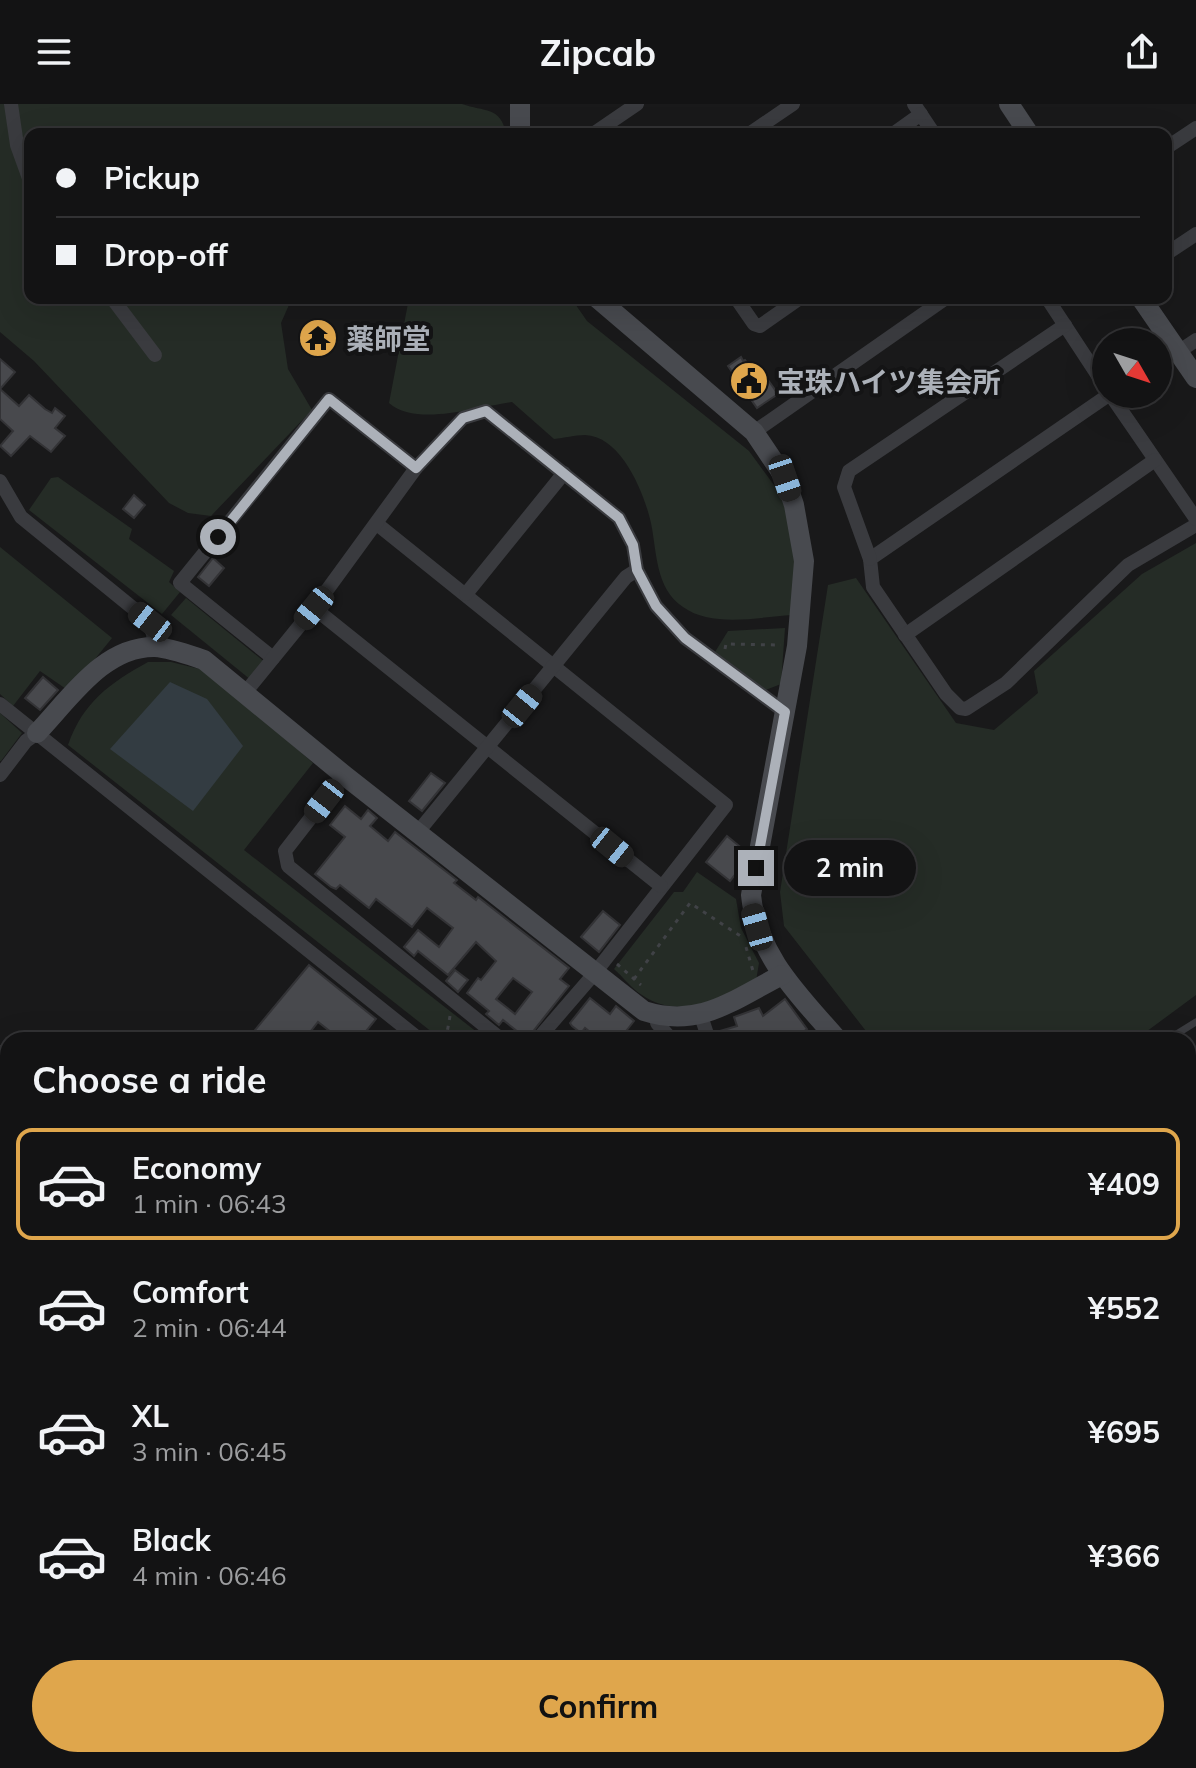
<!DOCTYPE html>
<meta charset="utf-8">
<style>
body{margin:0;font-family:Mulish,"Noto Sans JP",sans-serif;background:#202022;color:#f1f3f6;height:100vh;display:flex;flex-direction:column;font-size:30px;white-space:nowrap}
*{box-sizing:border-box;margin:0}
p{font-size:26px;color:#9d9ea0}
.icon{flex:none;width:44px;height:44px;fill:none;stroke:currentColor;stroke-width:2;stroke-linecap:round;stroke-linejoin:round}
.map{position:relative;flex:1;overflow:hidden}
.details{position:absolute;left:0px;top:928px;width:1196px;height:736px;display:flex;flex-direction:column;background:#131314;border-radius:24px 24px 0 0;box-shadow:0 8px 32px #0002,0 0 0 2px #323234}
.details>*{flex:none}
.banner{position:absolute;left:24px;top:24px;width:1148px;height:176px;border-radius:16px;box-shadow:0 8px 32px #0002,0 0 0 2px #323234;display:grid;align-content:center;height:176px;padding:0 32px;background:#131314}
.needle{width:52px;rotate:129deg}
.fabs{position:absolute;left:1092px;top:224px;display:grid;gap:16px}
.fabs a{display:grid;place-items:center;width:80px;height:80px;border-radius:50%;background:#131314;box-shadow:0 8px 32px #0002,0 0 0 2px #323234;font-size:40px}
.end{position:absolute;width:36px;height:36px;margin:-18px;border:10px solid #acb1b9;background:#111;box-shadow:0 0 0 4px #111}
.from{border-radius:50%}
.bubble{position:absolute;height:56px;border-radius:28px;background:#131314;box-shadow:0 8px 32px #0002,0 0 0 2px #323234;font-size:26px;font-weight:700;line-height:56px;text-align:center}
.car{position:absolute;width:24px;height:48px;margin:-24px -12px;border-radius:10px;box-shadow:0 0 6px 2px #0007;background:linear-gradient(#222 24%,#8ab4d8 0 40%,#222 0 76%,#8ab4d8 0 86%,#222 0)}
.banner b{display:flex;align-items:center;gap:28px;height:76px;font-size:30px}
.banner b+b{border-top:2px solid #323234}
.banner i{width:20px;height:20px;background:#f1f3f6}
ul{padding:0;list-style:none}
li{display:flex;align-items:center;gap:24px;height:112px;margin:0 16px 12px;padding:0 16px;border:4px solid transparent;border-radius:16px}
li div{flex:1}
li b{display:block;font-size:30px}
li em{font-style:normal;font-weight:700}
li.current{border-color:#dfa64c}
li>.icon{width:72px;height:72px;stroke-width:1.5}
h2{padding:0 32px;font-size:36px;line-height:96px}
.cta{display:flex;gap:16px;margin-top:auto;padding:16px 32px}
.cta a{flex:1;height:92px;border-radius:48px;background:#dfa64c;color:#111;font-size:32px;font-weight:700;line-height:92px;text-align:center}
header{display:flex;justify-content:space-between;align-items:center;height:104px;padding:0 32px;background:#131314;font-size:36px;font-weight:700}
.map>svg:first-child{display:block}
</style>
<header><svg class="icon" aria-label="menu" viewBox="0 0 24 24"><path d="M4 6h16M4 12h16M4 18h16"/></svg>Zipcab<svg class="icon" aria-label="share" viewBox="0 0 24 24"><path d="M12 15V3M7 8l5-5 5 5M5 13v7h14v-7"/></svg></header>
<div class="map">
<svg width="1196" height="1664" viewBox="0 0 1196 1664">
<rect width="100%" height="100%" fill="#19191a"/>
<g fill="#252c26">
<path d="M 0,0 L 462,0 C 484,8 501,2 506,30 L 30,30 L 30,194 L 292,194 L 281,219 L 288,265 L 312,306 L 211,412 L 188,409 L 169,399 L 34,257 L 0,228 Z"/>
<path d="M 409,194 L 571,194 L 587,217 L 749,347 L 785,396 L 799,473 L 792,511 C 759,513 712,524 683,503 C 655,484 657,448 651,419 C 644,388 621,332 585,331 C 575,331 564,334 554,335 L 512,298 C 478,303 416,323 389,299 Z"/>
<polygon points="58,373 132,425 129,435 174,467 169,478 180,488 162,510 29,406 51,374"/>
<polygon points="1196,439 1196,891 1135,936 873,936 784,822 780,788 828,481 856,474 956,619 994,626 1038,589 1034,567 1142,470"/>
<polygon points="0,443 112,534 69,587 40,567 13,602 0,590"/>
<polygon points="186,494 266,559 251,576 171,511"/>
<polygon points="785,524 781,580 763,587 715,548 728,527"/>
<path d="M 148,558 L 171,558 L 208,567 L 313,659 L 244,746 L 487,936 L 442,936 L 68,641 C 83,598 110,579 148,558 Z"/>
<polygon points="0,609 22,629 1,657 0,657"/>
<path d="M 697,768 L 736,795 L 741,824 L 759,859 L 756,877 C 719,894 680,917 642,891 C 632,885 623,873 614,865 L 674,788 L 683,788 Z"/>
<polygon points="1188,1166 1196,1172 1196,1370 1188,1380"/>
</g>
<polygon fill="#333c42" points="170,578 207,595 243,642 193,707 110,645"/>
<g fill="#48494d" stroke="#333336" stroke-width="2" fill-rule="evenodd">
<polygon points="741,253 743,257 745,256 762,280 768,276 778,290 757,304 728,262"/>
<polygon points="0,255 15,268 0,285 19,302 29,291 45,305 52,309 55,304 65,312 55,324 65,332 51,348 30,332 11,352 0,342 13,327 0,315"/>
<polygon points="134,391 145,401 134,414 123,405"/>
<polygon points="213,454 224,464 209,482 198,473"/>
<polygon points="43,573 58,586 40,606 25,594"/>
<polygon points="431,669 445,679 422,707 409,697"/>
<path d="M 345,702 L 361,715 L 368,706 L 377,714 L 370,722 L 388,737 L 395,728 L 457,776 L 454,779 L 476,796 L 478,793 L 569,864 L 560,875 L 569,882 L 527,935 L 503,916 L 499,921 L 486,910 L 489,907 L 467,889 L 478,874 L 481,876 L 496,857 L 476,838 L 448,871 L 418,847 L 414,852 L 404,843 L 418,826 L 439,843 L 453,824 L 427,804 L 412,823 L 376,795 L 369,804 L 340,781 L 336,785 L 331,783 L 315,770 L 345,733 L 330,721 ZM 513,874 L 532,888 L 515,910 L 496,895 Z"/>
<polygon points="727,732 744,746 738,752 744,759 730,777 706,758"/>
<polygon points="603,807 620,821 599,848 581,833"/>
<polygon points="309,861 376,915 359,936 341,936 318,918 304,936 267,936 255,926"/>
<polygon points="455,866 468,876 458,888 446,877"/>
<polygon points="590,894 610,910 616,902 634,917 619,936 600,936 585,924 581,929 572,922 570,919"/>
<polygon points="785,895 807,925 794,936 723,936 720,927 737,922 734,913 759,904 763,912"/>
</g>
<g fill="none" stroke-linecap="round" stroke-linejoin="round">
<g stroke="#404246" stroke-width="3" stroke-dasharray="4 6" stroke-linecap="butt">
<polyline points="725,545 726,540 781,541"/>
<polyline points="746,843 753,867"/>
<polyline points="617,860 641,881"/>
<polyline points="634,875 690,799 742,833"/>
<polyline points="450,912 447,929 452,936"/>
</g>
<polyline stroke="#3a3b3f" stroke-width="7" points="1167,936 1196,918"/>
<g stroke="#3a3b3f" stroke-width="14">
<polyline points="11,0 17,41 30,77"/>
<polyline points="914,0 934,30"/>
<polyline points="593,30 637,0"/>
<polyline points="749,30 793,0"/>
<polyline points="893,30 921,10"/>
<polyline points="1166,44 1196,24"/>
<polyline points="1166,150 1196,130"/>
<polyline points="112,194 155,251"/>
<polyline points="736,194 754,220 760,222 800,194"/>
<polyline points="1047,194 1106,284"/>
<polyline points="1178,248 1196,236"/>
<polyline points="1110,290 870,455 873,483 946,590 960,604 966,605 1006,579 1128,461 1196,421"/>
<polyline points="1110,290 1196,415"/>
<polyline points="754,328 946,194"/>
<polyline points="0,377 21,413 150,518 156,543"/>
<polyline points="377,420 726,701 594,870 537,936"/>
<polyline points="870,455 844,383 849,367 1065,221"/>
<polyline points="466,490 564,369"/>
<polyline points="314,504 661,782"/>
<polyline points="905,531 1155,356"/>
<polyline points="273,554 180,479 329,295 416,364"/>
<polyline points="244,590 314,504 416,364 463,314 486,307 619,414 633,441 637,466 656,502 685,534 785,608"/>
<polyline points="0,600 414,931 415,936"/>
<polyline points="0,671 26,637 37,629"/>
<polyline points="344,671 285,747 288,762 502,936"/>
<polyline points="418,728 626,473 637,466"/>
<polyline points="657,912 657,919 672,936"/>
<polyline points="701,912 709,936"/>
<polyline points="0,948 8,955"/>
<polyline points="0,1321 8,1327"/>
<polyline points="0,1480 8,1486"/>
<polyline points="1188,1510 1196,1516"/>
<polyline points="217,1656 227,1664"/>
<polyline points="421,1656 431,1664"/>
<polyline points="875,1656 883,1664"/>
<polyline points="383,1664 389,1656"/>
<polyline points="893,1664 900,1656"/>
</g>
<g stroke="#484a4f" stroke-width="20">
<polyline points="1009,0 1029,30"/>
<polyline points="520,30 520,0"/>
<path d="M 597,194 L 754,328 L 785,374 L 794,401 L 804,457 L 797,542 L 751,791 C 757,852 800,892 838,936"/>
<polyline points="1141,194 1196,274"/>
<path d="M 37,629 C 69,596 103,542 155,543 C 171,544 189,551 204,556 L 344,671 L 644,907 C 700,925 734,895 782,871"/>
<polyline points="1188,1445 1196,1436"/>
<polyline points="0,1461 8,1452"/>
</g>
</g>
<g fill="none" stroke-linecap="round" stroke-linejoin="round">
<polyline stroke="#acb1b9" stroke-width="10" points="218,433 329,295 416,364 463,314 486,307 619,414 633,441 637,466 656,502 685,534 785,608 756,764"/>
</g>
<defs>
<symbol id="temple-disc" viewBox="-11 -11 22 22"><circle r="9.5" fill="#dfa64c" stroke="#141415"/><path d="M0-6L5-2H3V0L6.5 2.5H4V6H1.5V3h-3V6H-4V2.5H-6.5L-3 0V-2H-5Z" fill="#111"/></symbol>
<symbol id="civic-disc" viewBox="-11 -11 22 22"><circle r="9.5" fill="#dfa64c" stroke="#141415"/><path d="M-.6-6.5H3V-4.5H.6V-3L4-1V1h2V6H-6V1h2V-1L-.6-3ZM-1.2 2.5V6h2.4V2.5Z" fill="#111"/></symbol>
</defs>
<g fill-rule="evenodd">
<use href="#temple-disc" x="296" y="212" width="44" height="44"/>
<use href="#civic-disc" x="727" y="255" width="44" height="44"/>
</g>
<g text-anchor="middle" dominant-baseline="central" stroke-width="8" stroke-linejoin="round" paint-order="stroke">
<g font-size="28" font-weight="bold" fill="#acb1b9" stroke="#141415" text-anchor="start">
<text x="346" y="234">薬師堂</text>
<text x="777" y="277">宝珠ハイツ集会所</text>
</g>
</g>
</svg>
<div class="fabs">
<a><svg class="needle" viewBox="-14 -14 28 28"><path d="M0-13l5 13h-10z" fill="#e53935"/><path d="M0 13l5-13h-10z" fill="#9d9ea0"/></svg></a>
</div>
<i class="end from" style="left:218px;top:433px"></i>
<i class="end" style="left:756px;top:764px"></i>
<div class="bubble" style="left:784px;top:736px;width:132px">2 min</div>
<i class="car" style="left:785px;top:374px;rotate:161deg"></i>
<i class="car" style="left:314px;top:504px;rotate:219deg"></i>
<i class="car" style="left:150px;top:518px;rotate:308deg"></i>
<i class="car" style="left:522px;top:602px;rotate:39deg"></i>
<i class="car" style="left:324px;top:697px;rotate:218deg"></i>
<i class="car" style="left:612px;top:743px;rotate:129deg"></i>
<i class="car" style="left:757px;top:823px;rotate:344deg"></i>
<div class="banner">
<b><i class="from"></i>Pickup</b>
<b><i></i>Drop-off</b>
</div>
<section class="details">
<h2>Choose a ride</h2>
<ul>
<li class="current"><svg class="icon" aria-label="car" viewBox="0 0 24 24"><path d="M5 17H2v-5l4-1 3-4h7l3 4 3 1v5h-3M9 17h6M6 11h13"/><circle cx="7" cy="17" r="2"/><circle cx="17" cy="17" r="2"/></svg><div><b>Economy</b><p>1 min · 06:43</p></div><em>¥409</em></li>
<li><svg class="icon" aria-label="car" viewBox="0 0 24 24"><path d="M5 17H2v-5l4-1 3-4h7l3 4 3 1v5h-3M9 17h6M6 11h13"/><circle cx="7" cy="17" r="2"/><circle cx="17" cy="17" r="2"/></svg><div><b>Comfort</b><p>2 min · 06:44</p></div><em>¥552</em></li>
<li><svg class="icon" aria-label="car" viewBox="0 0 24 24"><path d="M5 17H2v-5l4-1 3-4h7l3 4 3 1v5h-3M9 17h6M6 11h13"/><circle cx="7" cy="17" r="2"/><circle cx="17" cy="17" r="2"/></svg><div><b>XL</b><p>3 min · 06:45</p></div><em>¥695</em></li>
<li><svg class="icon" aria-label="car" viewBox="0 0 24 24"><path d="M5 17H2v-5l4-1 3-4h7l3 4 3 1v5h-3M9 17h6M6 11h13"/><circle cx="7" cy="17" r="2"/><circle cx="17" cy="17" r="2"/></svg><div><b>Black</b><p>4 min · 06:46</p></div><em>¥366</em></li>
</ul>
<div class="cta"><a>Confirm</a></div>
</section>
</div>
